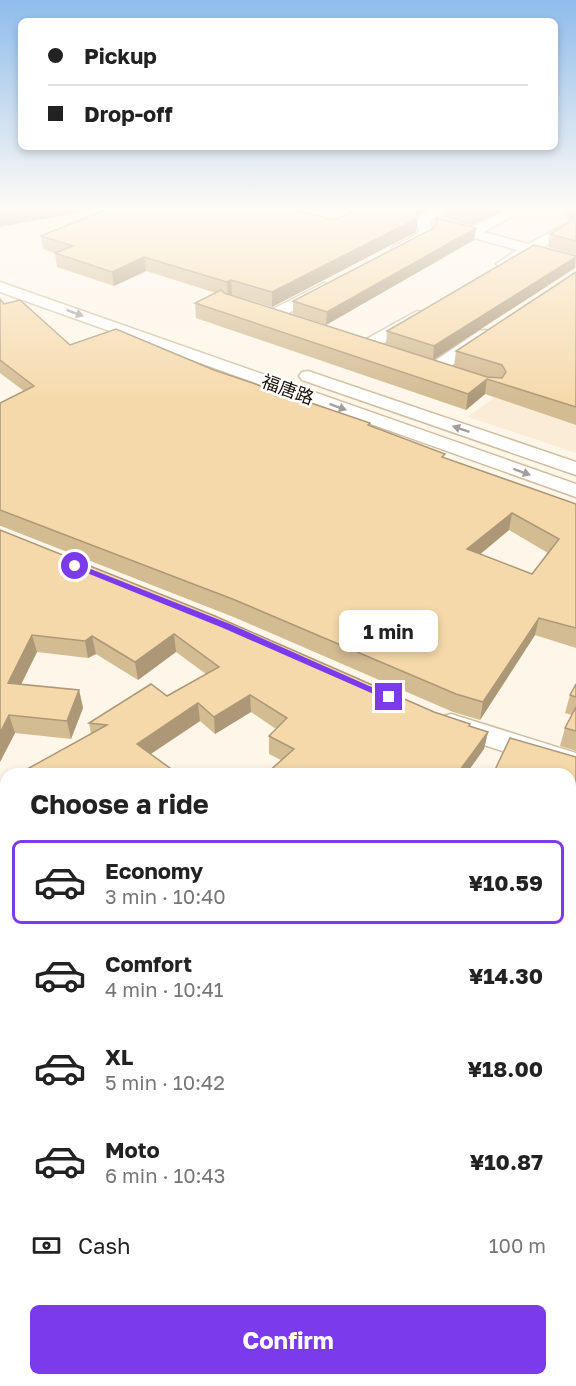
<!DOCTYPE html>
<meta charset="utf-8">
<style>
body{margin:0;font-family:"Golos Text","Noto Sans SC",sans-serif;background:#f6f6f6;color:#222;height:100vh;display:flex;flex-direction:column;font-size:22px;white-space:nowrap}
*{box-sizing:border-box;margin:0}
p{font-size:20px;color:#767676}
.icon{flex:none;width:33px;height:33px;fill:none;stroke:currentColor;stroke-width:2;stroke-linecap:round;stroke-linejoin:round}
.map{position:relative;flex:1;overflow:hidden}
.drawer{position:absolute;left:0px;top:768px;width:576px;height:618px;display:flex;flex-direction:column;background:#fff;border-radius:18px 18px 0 0;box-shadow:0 3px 9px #0003}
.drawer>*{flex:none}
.top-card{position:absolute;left:18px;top:18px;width:540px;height:132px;border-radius:9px;box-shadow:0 3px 9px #0003;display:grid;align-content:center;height:132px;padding:0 30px;background:#fff}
.end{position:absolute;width:27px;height:27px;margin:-14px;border:8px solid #7c3aed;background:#fff;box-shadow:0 0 0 3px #fff}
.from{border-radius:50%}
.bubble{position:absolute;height:42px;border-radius:9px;background:#fff;box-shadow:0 3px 9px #0003;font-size:20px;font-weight:700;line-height:42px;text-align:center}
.top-card b{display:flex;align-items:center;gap:21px;height:57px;font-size:22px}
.top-card b+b{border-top:2px solid #e0e0e0}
.top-card i{width:15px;height:15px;background:#222}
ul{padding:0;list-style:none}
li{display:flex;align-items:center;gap:18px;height:84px;margin:0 12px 9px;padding:0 18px;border:3px solid transparent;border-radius:9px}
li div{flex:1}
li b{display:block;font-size:22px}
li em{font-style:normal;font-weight:700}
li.active{border-color:#7c3aed}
li>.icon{width:54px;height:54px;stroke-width:1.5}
h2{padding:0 30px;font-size:27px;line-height:72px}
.pay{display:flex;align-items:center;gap:15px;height:66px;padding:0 30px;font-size:22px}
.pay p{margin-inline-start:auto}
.cta{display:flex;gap:12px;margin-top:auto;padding:12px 30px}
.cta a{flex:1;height:69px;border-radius:9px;background:#7c3aed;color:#fff;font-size:24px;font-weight:700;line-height:69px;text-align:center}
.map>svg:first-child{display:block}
</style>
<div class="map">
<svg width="576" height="1386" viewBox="0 0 576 1386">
<rect width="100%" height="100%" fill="#fef6e9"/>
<polygon fill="#fbedd5" points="576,336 576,453 468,417"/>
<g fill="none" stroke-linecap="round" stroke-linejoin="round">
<defs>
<g id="minor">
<polygon points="437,207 454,207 430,221 434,235 432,238 403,253 393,253 391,250 393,247 419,233 416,219 418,216"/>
<polygon points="512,207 528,207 484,232 528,244 576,218 576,228 542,248 576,257 576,266 531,254 509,267 499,267 496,264 517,250 434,227 432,224 439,220 470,228"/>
<polygon points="0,282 576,484 576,497 0,292"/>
<polygon points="324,283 330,285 332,288 330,291 287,314 304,319 306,323 304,327 298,328 267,318 265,315 267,312"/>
<polygon points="417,311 423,313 425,316 423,319 373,350 361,350 358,346 361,342"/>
<polygon points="485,330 491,331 494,335 491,339 442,372 430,372 427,368 430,364 479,331"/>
<polygon points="308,371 576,462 576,475 302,380 299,376 302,372"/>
<polygon points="451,714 576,753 576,775 441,731 437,724 441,717"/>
<polygon points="0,798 6,800 6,826 0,824"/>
<polygon points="0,1283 6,1285 6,1333 0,1331"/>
<polygon points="52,1380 102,1380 104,1386 54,1386"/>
<polygon points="431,1380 477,1380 475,1386 429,1386"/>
</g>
</defs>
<use href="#minor" stroke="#d0bd9d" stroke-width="3"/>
<use href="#minor" fill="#fff" fill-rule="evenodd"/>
</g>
<g fill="#d3bb92" fill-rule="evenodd">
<polygon points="362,207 433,207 417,216 416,232 272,307 232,295 487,377 489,378 454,366 456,351 576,272 576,425 485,394 466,410 196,318 195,303 216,293 146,271 114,286 57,267 55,253 43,249 41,236 334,220"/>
<polygon points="442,207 508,207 471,226 441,217"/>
<polygon points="560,207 576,207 576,217 568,220"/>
<polygon points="436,218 474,240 326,325 293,314 293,301 434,228"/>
<polygon points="576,218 576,255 548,247 550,234"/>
<polygon points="576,256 575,268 433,360 386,344 387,331"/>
<path d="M 0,299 L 4,304 L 70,345 L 214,370 L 370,423 L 370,426 L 445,458 L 576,504 L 576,648 L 535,635 L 480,720 L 453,712 L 236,618 L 1,526 L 0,526 L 0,403 L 24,391 L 0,373 ZM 509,530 L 548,553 L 532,574 L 480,554 Z"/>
<polygon points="0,530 434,712 470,724 469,726 488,732 484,749 466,774 266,774 281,760 269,754 269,736 276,729 251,712 215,734 200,721 151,754 91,734 89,723 167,696 206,674 176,652 138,680 96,654 88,658 37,652 21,684 79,690 83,708 71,739 15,733 0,762"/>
<polygon points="576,684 576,751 560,746 565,728 572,715 565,713 570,695"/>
<polygon points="570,774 576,841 570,858"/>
<polygon points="576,938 576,1191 570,1187 570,991"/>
<polygon points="149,1380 231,1380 228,1386 155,1386"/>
</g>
<g fill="#ac9877">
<polygon points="37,207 109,207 0,227 0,213"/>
<polygon points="415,207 433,207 414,218"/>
<polygon points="484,207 508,207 471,226 472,212"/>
<polygon points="571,207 576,207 576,217 568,220"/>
<polygon points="418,218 416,232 272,307 272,292"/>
<polygon points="476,228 474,240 326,325 327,312"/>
<polygon points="144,257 146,271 114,286 112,272"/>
<polygon points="576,257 575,268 433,360 434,346"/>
<polygon points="231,280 232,295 228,296 227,282"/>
<polygon points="487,379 485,394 466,410 468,394"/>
<polygon points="512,513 509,530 465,567 467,549"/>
<polygon points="539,618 535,635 480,720 483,702"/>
<polygon points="174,634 176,652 138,680 135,662"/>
<polygon points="32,635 37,652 13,701 8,683"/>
<polygon points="92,636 96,654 88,658 85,641"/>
<polygon points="79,690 83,708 71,739 67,721"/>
<polygon points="250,695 251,712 215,734 214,717"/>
<polygon points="198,703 200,721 140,761 137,744"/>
<polygon points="9,715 15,733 0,762 0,733"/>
<polygon points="488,732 484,749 466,774 457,774"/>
<polygon points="6,1207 6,1229 0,1236 0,1214"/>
<polygon points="225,1380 231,1380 228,1386 221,1386"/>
</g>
<g fill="#f5d9aa" stroke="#ac9877" stroke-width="1.5" fill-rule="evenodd">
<polygon points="0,207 37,207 0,213"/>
<polygon points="112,207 283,207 334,220 362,207 415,207 418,218 272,292 231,280 227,282 144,257 112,272 55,253 73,246 41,236"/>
<polygon points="451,207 484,207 472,212"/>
<polygon points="436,218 476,228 327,312 293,301 434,228 437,223"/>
<polygon points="576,218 576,241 550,234"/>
<polygon points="534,245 576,256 576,257 434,346 387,331"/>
<polygon points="576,272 576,407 487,379 468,394 195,303 221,290 224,293 487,377 502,378 506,372 502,365 456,351"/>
<path d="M 0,299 L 4,304 L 20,300 L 70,345 L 116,329 L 214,370 L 370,423 L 368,425 L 445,454 L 442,457 L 576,504 L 576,628 L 539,618 L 483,702 L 456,694 L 235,600 L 0,510 L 0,403 L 34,386 L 0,360 ZM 512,513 L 559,539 L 532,574 L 467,549 Z"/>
<polygon points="0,530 215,616 434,712 470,724 469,726 488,732 457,774 266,774 294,749 269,736 287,718 250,695 214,717 198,703 137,744 178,774 20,774 20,773 107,725 89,723 151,684 167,696 219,667 174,634 135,662 92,636 85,641 32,635 8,683 79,690 67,721 9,715 0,733"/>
<polygon points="576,684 576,697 570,695"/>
<polygon points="576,707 576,731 565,728"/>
<polygon points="510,738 576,757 576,841 574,847 570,846 570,774 493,774"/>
<polygon points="6,868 6,1207 0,1214 0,874"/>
<polygon points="576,982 576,1172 570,1169 570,1016 572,1017"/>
<polygon points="5,1326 6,1380 59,1380 65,1386 0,1386 0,1333"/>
<polygon points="153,1380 225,1380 221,1386 160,1386"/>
<polygon points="297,1380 422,1380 419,1386 294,1386"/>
</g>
<defs><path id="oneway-solid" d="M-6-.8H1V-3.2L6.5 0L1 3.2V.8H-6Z" transform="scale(1.5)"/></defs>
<g fill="#a29f9b">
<use href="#oneway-solid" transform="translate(75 313) rotate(20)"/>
<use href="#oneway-solid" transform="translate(338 407) rotate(20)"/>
<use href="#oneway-solid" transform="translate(461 429) rotate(-161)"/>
<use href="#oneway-solid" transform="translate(522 472) rotate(20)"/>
</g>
<linearGradient id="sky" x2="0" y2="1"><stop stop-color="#8ebcec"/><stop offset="0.52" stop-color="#fffbf5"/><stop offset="1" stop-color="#fffbf5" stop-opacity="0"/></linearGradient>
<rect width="576" height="401" fill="url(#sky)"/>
<polygon fill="#7c3aed" points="72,564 78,564 230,624 394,697 392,699 385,699 223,628 72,567"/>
<g text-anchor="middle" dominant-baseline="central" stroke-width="5" stroke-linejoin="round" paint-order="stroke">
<g font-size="18" fill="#161005" stroke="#fff">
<text transform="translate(288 389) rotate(20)">福唐路</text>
</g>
</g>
</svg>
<i class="end from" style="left:75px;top:566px"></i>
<i class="end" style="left:389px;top:697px"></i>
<div class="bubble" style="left:339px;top:610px;width:99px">1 min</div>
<div class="top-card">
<b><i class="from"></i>Pickup</b>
<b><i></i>Drop-off</b>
</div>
<section class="drawer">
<h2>Choose a ride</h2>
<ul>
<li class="active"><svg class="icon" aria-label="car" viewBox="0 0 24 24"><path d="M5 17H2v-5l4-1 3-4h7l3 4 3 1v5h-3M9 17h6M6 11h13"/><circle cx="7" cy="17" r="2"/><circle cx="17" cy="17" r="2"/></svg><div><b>Economy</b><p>3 min · 10:40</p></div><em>¥10.59</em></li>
<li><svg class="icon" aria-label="car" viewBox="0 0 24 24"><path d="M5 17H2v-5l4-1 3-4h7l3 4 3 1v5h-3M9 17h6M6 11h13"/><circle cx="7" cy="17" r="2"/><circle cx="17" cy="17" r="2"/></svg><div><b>Comfort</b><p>4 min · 10:41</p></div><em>¥14.30</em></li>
<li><svg class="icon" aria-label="car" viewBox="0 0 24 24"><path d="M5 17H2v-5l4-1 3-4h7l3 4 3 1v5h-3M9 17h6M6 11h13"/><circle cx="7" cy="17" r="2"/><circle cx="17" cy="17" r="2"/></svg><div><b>XL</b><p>5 min · 10:42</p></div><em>¥18.00</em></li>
<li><svg class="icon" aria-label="car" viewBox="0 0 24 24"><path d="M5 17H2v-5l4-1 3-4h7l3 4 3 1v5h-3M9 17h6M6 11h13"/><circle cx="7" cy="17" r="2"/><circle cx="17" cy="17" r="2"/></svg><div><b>Moto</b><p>6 min · 10:43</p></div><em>¥10.87</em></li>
</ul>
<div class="pay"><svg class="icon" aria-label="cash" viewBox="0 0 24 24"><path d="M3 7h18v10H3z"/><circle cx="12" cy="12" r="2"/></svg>Cash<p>100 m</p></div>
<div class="cta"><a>Confirm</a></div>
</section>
</div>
